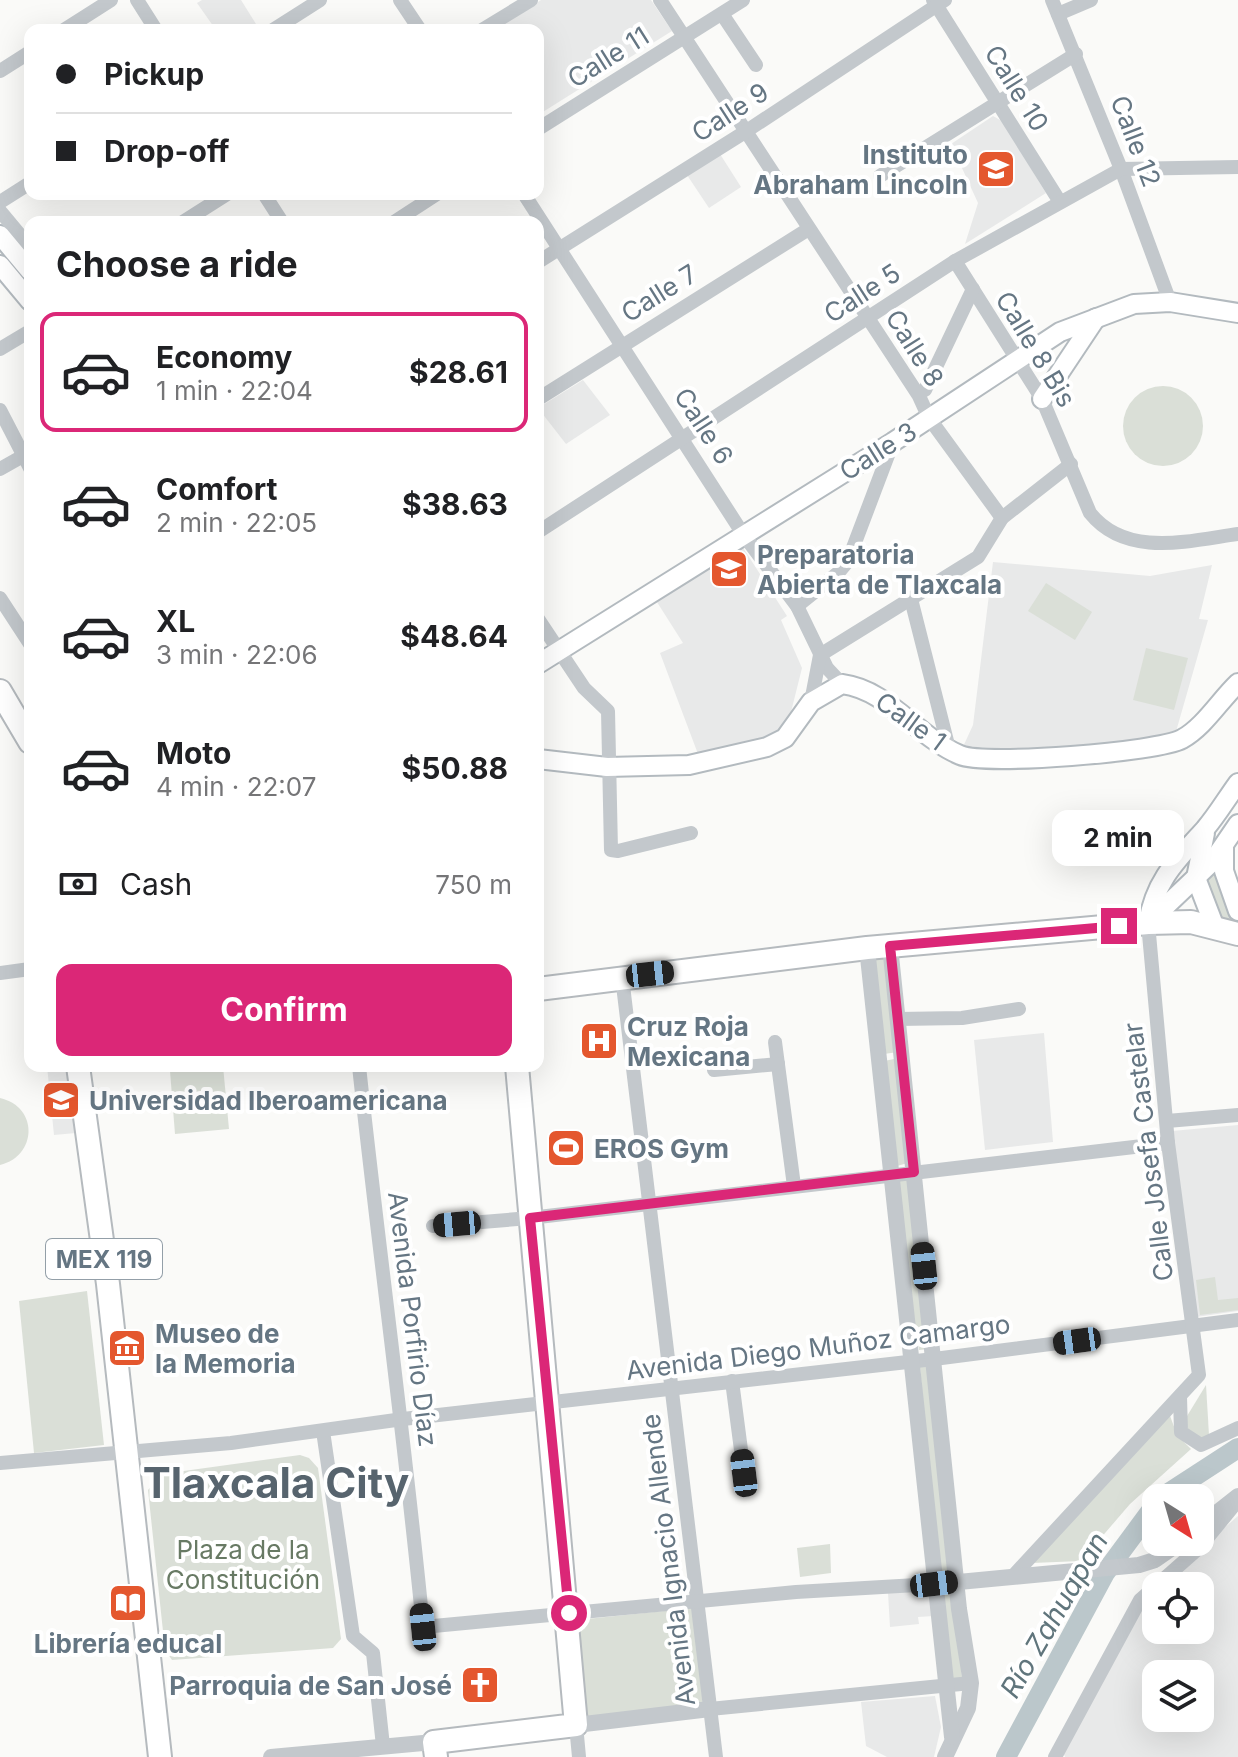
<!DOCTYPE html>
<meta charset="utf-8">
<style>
body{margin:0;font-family:Inter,sans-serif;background:#f2f2f2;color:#202124;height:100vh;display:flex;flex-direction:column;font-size:30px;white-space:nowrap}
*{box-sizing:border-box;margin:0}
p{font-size:26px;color:#757577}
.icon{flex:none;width:44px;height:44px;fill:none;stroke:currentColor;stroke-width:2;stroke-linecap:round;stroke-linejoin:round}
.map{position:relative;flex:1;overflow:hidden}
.sheet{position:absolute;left:24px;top:216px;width:520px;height:856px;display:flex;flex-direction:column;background:#fff;border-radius:16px;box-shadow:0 8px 32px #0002}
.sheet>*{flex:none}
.hud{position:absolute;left:24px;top:24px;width:520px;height:176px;border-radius:16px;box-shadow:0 8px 32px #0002;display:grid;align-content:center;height:176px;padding:0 32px;background:#fff}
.needle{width:52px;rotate:143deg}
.tools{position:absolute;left:1142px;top:1484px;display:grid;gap:16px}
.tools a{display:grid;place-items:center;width:72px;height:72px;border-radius:16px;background:#fff;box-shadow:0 8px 32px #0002;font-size:40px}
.end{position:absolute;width:36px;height:36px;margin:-18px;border:10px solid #db2777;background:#fff;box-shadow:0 0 0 4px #fff}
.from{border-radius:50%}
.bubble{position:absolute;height:56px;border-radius:16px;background:#fff;box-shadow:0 8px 32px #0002;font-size:26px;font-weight:700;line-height:56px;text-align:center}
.car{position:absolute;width:24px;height:48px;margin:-24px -12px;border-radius:10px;box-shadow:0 0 6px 2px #0007;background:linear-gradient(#222 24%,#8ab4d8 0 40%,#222 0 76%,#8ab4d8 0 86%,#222 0)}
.hud b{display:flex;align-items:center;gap:28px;height:76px;font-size:30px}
.hud b+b{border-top:2px solid #e0e0e0}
.hud i{width:20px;height:20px;background:#202124}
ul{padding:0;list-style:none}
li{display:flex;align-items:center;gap:24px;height:120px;margin:0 16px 12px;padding:0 16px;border:4px solid transparent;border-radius:16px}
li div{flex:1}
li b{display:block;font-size:30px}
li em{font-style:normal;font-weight:700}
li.selected{border-color:#db2777}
li>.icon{width:72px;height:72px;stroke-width:1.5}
h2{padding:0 32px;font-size:36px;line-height:96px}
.pay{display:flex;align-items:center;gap:20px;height:88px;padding:0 32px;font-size:30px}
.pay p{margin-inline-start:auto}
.button{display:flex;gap:16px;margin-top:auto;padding:16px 32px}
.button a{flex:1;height:92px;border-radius:16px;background:#db2777;color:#fff;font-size:32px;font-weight:700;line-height:92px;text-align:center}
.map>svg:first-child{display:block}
</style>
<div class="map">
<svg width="1238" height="1757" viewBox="0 0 1238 1757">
<rect width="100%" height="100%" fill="#fafaf8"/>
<g fill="#e8e9e9" fill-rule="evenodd">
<polygon points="202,0 241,0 256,24 247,30 216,30 197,3"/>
<polygon points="541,0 651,0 672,31 538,115 538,30 495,30"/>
<polygon points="993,116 1002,121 1046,193 965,244 978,203 951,144"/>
<polygon points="720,154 741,187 709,208 687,175"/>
<polygon points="583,380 610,415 566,444 538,408"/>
<polygon points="740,543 787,616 781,620 802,668 791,712 774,737 698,754 660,653 683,643 655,599"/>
<polygon points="993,562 1150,576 1212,565 1199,619 1208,620 1175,735 1024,752 962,749 973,725"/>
<polygon points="1044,1033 1053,1142 985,1150 974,1040"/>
<polygon points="47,1066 68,1066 76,1133 54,1135"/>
<polygon points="1238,1125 1238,1311 1196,1317 1172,1131"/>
<path d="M 1238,1516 L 1238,1757 L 1065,1757 L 1062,1750 L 1149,1594 L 1156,1588 L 1156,1630 L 1200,1630 L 1200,1586 L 1158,1586 ZM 1156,1674 L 1200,1674 L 1200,1718 L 1156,1718 Z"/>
<polygon points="932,1589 934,1616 918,1617 919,1624 890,1627 888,1593"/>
<polygon points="935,1696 941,1727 934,1757 887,1757 866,1746 861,1702"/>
</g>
<g fill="#dadfd7">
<circle cx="1163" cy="426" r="40"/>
<polygon points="1046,583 1092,612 1075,640 1028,611"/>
<polygon points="1146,648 1188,658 1174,710 1133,700"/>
<polygon points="1217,869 1222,894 1236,922 1219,917 1203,882"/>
<polygon points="887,957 898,1052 884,1054 873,958"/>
<polygon points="899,1058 908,1163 893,1167 884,1061"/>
<polygon points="223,1066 229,1129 175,1134 170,1071"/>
<path d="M 0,1098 C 39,1107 37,1156 0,1165 Z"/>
<polygon points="912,1179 929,1349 919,1350 894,1181"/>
<polygon points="1215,1277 1218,1300 1238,1298 1238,1310 1200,1315 1196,1280"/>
<polygon points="87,1291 104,1445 34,1453 19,1301"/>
<polygon points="920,1367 932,1367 954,1572 938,1576"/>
<polygon points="1206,1385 1209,1435 1201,1440 1192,1437 1184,1421"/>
<polygon points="1169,1413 1177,1435 1191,1449 1130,1504 1081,1561 1032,1563"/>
<polygon points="300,1455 309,1458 318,1468 341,1639 333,1648 172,1660 165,1650 148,1490 162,1474"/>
<polygon points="830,1544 831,1573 800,1577 797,1548"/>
<polygon points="940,1590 956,1590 962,1678 948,1678"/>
<polygon points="693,1608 703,1704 587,1717 577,1620"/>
</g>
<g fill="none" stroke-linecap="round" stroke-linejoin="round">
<g stroke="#bbc7cb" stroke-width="20">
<polyline points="1161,1498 1238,1448"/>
<polyline points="1006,1757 1105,1573 1156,1504"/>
</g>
<defs>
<g id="secondary">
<polyline points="0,235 30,271"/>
<polyline points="0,265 30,301"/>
<polyline points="1042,399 1096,318"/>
<polyline points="538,664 893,442 1060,332 1134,304 1170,302 1238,313"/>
<path d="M 538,759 L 607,767 L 689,765 L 767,747 L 785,738 L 811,702 L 842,684 C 889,690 917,737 960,755 C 985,766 1158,752 1182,739 C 1204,727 1220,700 1238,683"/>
<polyline points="1205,833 1196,878 1214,925"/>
<polyline points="1224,848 1224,871 1238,911"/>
<path d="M 1148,923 C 1155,880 1177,860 1205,829 C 1217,815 1227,798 1238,783"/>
<polyline points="1148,923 1212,862 1238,824"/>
</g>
<g id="primary">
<polyline points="0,691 30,742"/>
<polyline points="538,989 867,948 1148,923 1191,922 1238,934"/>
<polyline points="78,1066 108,1284 160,1757"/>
<polyline points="436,1757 434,1742 576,1725 517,1066"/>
</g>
</defs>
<use href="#secondary" stroke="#b3babf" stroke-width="22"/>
<use href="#primary" stroke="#b5babe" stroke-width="26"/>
<g stroke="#c3c8cc" stroke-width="14">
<polyline points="137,0 156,30"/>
<polyline points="400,0 420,30"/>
<polyline points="660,0 919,396 929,418 1002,518"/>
<polyline points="933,0 1060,202"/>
<polyline points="1052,0 1121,169 1170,302"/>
<polyline points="722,14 756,65"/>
<polyline points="1058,14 1091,0"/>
<polyline points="64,30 111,0"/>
<polyline points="273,30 320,0"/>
<polyline points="482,30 531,0"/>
<polyline points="0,71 30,52"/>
<polyline points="538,129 743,0"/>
<polyline points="880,176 1076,54"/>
<polyline points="264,194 282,222"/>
<polyline points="524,194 743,534 797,606 827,668 842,684"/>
<polyline points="0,202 30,183"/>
<polyline points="0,211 30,247"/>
<polyline points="183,222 227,194"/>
<polyline points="394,222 437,194"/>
<path d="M 955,261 L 1042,399 L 1090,513 C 1126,558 1188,541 1238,534"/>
<polyline points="538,262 745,132 945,0"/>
<polyline points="0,349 30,331"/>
<polyline points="925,390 973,289"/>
<polyline points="538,399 807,230"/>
<polyline points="0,410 30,468"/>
<polyline points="0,469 23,456"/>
<polyline points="538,532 955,261 1121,169 1238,167"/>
<polyline points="0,598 30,644"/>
<polyline points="911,599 949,749"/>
<polyline points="797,606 838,573 848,561 893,442"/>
<polyline points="538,619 584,688 608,711 611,850 618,851 691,833"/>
<polyline points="811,702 820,655 978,557 1002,518 1071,464"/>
<polyline points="0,973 30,969"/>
<polyline points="622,977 716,1757"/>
<polyline points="898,1019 962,1018 1019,1009"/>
<polyline points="775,1042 794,1186"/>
<path d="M 359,1066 C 379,1253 405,1439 423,1627 L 796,1592 L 934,1584"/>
<polyline points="714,1070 778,1064"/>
<polyline points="1167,1121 1238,1115"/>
<polyline points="433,1226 530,1218 1168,1143"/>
<polyline points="732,1381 744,1473"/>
<polyline points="1180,1397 1181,1432 1201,1445 1238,1428"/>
<polyline points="323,1431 353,1636 373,1653 383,1746"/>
<polyline points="0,1463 231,1443 403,1419 934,1359 1238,1320"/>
<polyline points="1014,1575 1199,1375 1168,1143 1148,923"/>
<polyline points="710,1709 971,1683"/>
<polyline points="576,1725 579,1757"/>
<polyline points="1055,1757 1140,1600 1199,1548 1236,1503"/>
</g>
<g stroke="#c3c8cc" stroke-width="16">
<polyline points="890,946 959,1609 971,1683 968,1708 945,1757"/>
<polyline points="867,948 952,1737"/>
<polyline points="1200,1526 1238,1496"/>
<polyline points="948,1583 1139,1565 1155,1560 1181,1542"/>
<polyline points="576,1725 710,1709"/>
<polyline points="271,1757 434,1742"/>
</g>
<use href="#secondary" stroke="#fff" stroke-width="18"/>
<use href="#primary" stroke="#fff" stroke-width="22"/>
</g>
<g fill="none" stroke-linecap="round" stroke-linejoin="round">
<polyline stroke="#db2777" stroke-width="10" points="569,1613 530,1218 914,1172 890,946 1119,926"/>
</g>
<defs>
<symbol id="university-square" viewBox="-11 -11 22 22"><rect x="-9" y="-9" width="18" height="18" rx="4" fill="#e4572e" stroke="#fff"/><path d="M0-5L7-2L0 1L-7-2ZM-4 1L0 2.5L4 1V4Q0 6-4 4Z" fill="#fff"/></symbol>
<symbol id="hospital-square" viewBox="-11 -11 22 22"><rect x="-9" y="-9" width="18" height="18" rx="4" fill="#e4572e" stroke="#fff"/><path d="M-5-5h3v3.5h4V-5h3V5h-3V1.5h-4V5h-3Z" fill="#fff"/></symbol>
<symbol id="stadium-square" viewBox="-11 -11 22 22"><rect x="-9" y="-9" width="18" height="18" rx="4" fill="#e4572e" stroke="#fff"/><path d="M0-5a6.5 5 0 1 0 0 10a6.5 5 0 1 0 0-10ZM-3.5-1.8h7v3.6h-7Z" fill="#fff"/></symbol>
<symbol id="museum-square" viewBox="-11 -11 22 22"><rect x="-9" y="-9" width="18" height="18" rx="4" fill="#e4572e" stroke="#fff"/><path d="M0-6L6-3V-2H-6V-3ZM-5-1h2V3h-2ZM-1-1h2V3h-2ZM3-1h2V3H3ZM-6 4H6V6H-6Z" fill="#fff"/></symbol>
<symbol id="library-square" viewBox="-11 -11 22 22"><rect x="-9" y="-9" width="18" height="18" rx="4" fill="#e4572e" stroke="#fff"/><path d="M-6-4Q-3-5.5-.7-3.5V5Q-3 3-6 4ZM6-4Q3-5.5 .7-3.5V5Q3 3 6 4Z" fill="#fff"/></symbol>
<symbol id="church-square" viewBox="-11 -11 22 22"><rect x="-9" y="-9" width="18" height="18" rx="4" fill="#e4572e" stroke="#fff"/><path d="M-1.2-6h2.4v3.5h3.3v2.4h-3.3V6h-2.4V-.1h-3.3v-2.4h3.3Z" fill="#fff"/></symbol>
</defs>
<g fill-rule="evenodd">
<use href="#university-square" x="974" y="147" width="44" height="44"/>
<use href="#university-square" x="707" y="547" width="44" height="44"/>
<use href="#hospital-square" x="577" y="1019" width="44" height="44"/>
<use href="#university-square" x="39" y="1078" width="44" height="44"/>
<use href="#stadium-square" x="544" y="1126" width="44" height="44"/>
<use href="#museum-square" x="105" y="1326" width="44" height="44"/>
<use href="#library-square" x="106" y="1581" width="44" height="44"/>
<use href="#church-square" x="458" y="1663" width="44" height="44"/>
</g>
<g text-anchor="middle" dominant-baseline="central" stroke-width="8" stroke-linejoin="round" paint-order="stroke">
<rect fill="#fff" stroke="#939fa8" stroke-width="2" x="46" y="1239" width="116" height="40" rx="6"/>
<g font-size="24" font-weight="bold" fill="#657683">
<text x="104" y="1259">MEX 119</text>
</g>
<g font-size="26" fill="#657683" stroke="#fff">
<text transform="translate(608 57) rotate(-32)">Calle 11</text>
<text transform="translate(1017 88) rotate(58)">Calle 10</text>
<text transform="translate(730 112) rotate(-33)">Calle 9</text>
<text transform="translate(1136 141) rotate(69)">Calle 12</text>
<text transform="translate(659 293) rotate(-32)">Calle 7</text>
<text transform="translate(862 293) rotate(-33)">Calle 5</text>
<text transform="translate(915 348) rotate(58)">Calle 8</text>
<text transform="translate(1036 349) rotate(59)">Calle 8 Bis</text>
<text transform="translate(704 426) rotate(57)">Calle 6</text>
<text transform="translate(878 451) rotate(-32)">Calle 3</text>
<text transform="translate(911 721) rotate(36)">Calle 1</text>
<text transform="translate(1148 1152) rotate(-97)">Calle Josefa Castelar</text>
<text transform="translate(413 1319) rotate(83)">Avenida Porfirio Díaz</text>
<text transform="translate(818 1347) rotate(-7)">Avenida Diego Muñoz Camargo</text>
<text transform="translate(668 1560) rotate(-97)">Avenida Ignacio Allende</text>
</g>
<g font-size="26" font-weight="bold" fill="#657683" stroke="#fff" text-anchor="start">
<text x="968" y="154" text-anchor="end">Instituto<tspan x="968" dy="30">Abraham Lincoln</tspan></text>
<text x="757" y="554">Preparatoria<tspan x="757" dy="30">Abierta de Tlaxcala</tspan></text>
<text x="627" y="1026">Cruz Roja<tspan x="627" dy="30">Mexicana</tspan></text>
<text x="89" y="1100">Universidad Iberoamericana</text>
<text x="594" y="1148">EROS Gym</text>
<text x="155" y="1333">Museo de<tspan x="155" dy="30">la Memoria</tspan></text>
<text x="128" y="1643" text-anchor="middle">Librería educal</text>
<text x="452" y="1685" text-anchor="end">Parroquia de San José</text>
</g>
<g font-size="26" fill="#687a64" stroke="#fff">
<text x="243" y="1549">Plaza de la<tspan x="243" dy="30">Constitución</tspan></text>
</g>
<g font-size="28" font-style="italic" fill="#60757c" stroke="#fff">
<text transform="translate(1054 1615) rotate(-60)">Río Zahuapan</text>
</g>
<g font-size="42" font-weight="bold" fill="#57646e" stroke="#fff">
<text x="276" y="1482">Tlaxcala City</text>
</g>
</g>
</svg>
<div class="tools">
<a><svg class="needle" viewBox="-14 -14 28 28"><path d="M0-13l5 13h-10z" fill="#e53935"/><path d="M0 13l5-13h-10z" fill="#757577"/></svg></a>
<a><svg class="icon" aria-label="locate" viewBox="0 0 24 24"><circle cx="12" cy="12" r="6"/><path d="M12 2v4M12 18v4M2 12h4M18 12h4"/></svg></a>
<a><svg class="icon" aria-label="layers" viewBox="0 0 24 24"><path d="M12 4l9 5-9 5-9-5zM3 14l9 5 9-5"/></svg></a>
</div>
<i class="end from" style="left:569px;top:1613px"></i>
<i class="end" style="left:1119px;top:926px"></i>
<div class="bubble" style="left:1052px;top:810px;width:132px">2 min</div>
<i class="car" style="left:650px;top:974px;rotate:84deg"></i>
<i class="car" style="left:457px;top:1224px;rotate:265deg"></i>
<i class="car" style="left:924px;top:1266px;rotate:354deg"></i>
<i class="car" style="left:1077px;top:1341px;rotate:262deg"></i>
<i class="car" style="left:744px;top:1473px;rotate:353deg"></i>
<i class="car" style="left:934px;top:1584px;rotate:83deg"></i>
<i class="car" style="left:423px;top:1627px;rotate:354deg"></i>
<div class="hud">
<b><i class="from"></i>Pickup</b>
<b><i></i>Drop-off</b>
</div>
<section class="sheet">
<h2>Choose a ride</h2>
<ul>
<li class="selected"><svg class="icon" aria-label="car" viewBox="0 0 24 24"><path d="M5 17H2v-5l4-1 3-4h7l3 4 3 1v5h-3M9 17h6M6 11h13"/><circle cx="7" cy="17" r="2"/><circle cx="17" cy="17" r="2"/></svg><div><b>Economy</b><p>1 min · 22:04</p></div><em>$28.61</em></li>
<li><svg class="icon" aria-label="car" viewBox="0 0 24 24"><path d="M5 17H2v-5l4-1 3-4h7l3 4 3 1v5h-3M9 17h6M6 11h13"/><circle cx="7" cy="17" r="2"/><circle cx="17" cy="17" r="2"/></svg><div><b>Comfort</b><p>2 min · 22:05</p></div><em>$38.63</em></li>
<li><svg class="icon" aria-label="car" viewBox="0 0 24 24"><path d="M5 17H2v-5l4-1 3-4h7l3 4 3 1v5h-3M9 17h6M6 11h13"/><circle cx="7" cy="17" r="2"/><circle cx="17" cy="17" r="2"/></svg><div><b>XL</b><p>3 min · 22:06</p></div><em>$48.64</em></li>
<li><svg class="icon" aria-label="car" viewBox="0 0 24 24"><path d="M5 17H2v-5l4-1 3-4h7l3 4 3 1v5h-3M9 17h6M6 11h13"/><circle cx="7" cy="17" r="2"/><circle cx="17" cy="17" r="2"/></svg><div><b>Moto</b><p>4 min · 22:07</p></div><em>$50.88</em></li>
</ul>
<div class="pay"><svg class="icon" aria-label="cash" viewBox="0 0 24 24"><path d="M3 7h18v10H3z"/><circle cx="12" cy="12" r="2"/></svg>Cash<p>750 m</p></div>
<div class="button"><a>Confirm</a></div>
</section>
</div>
